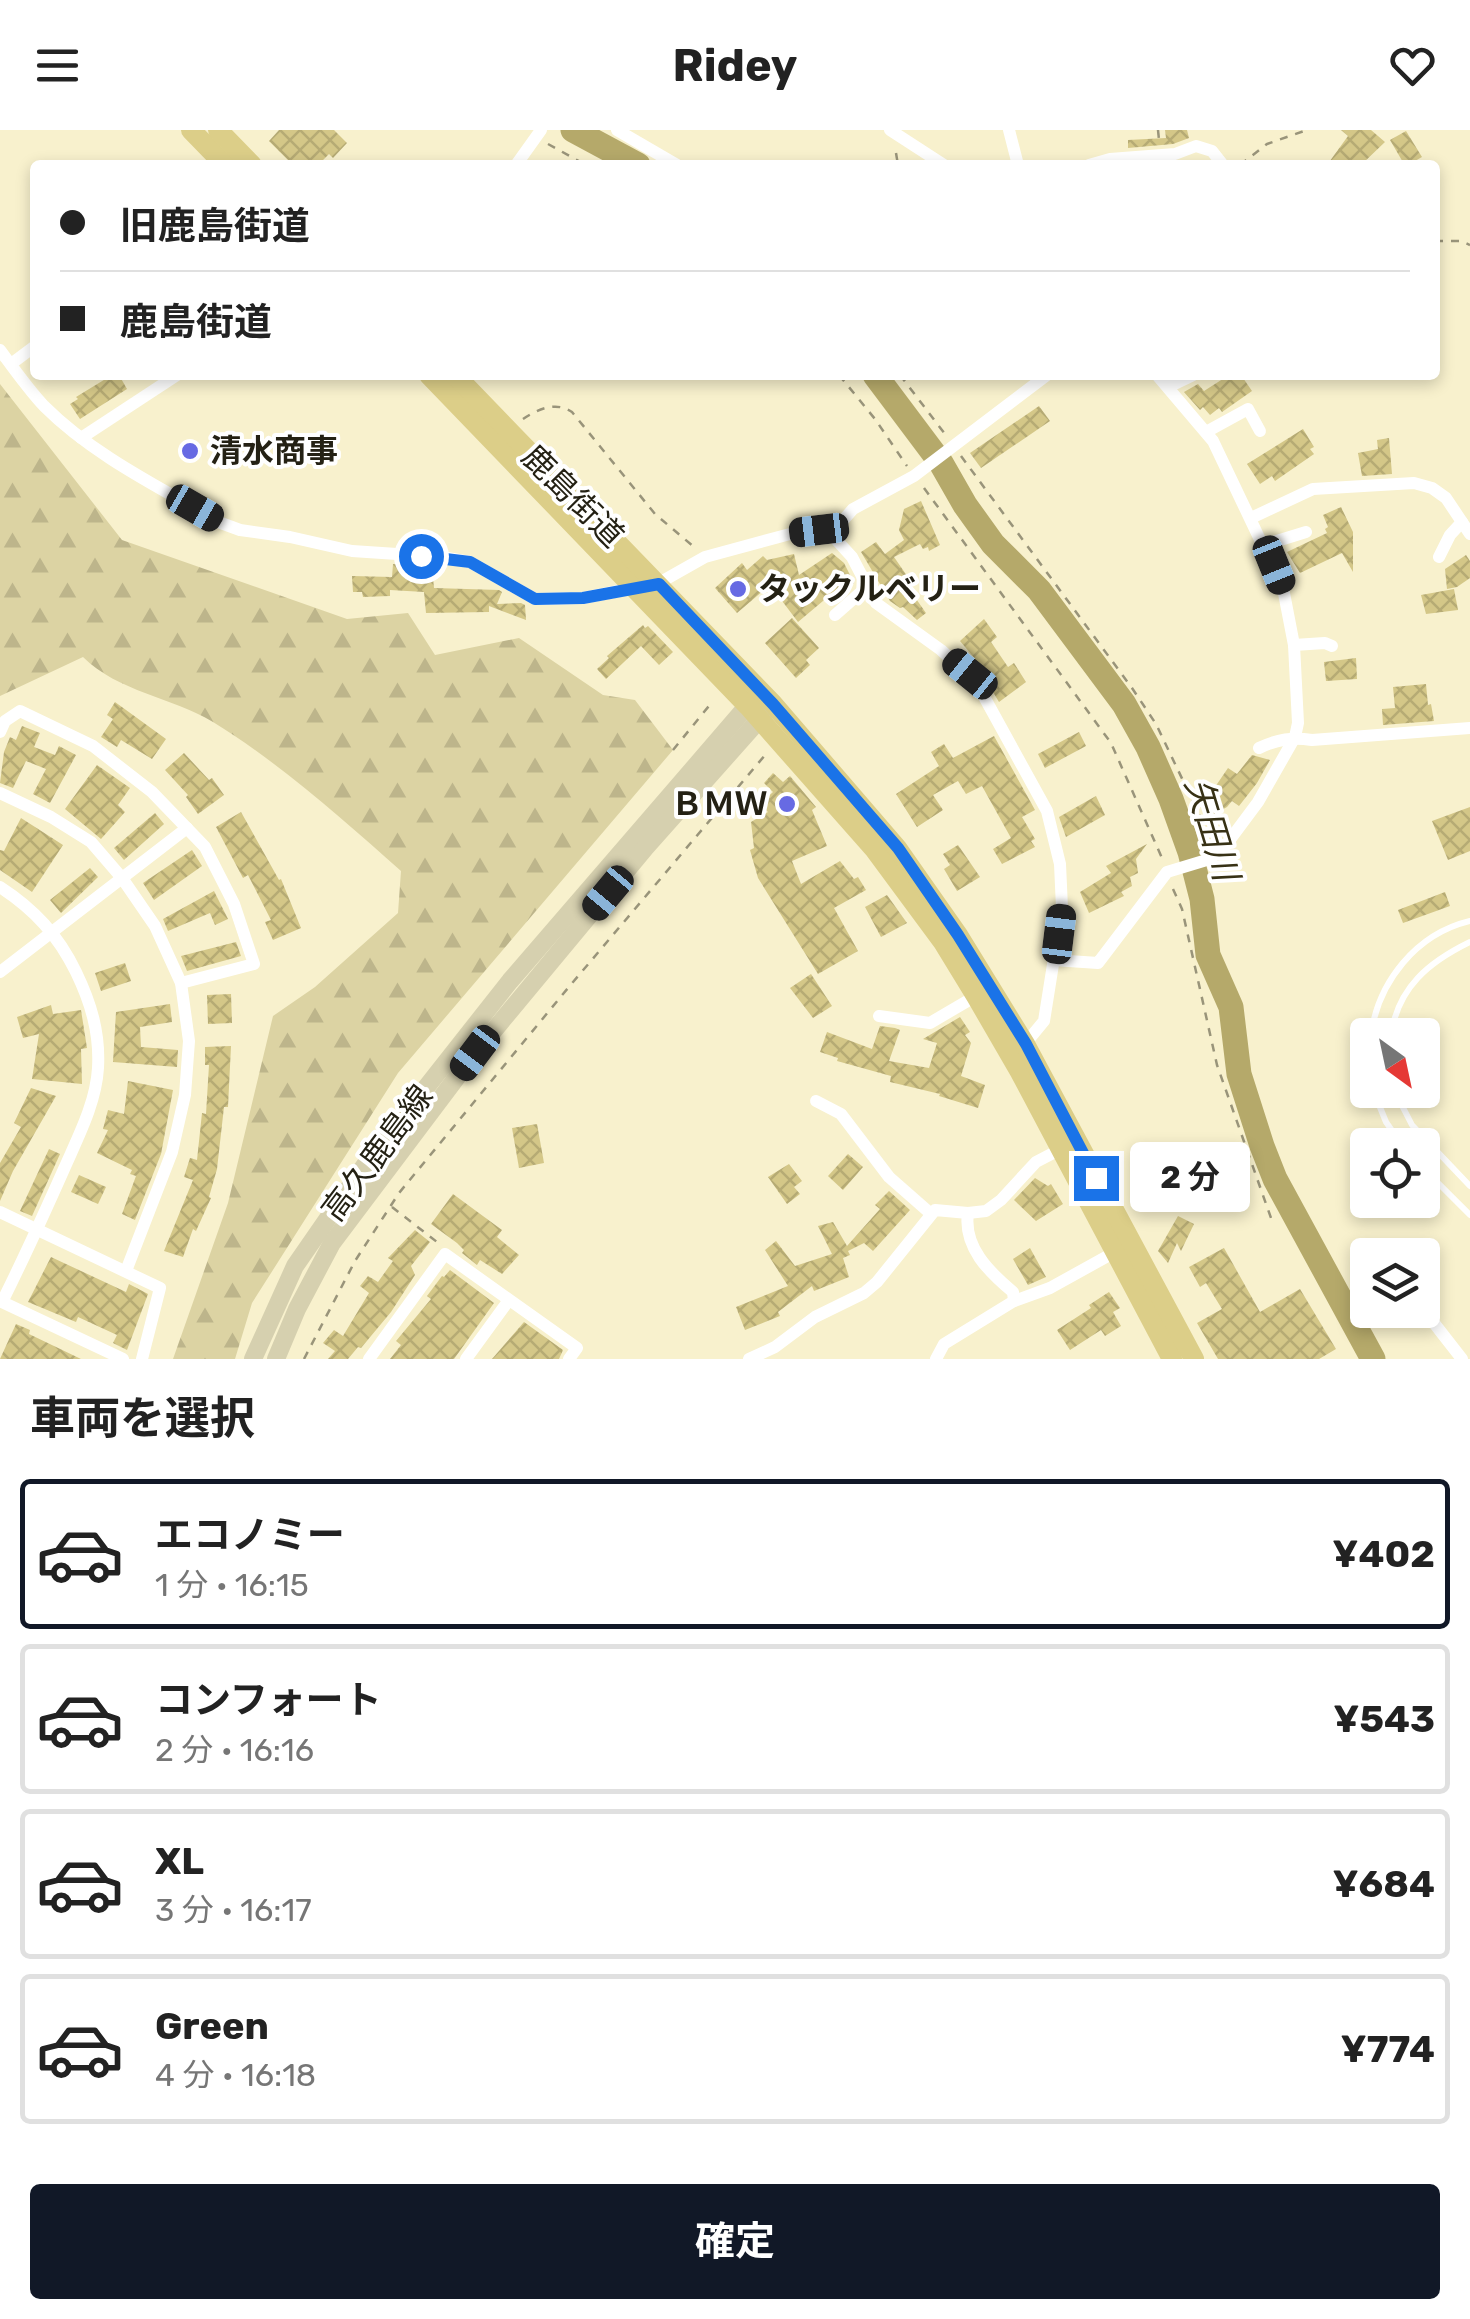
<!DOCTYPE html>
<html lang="ja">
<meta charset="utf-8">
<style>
body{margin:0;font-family:Rubik,"Noto Sans JP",sans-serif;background:#f2f2f2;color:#222;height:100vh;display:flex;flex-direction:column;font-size:38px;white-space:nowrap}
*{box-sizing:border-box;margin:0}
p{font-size:32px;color:#767676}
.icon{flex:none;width:55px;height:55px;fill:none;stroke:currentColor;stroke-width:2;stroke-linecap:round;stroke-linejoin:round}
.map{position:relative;height:1229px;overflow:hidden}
.side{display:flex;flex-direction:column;background:#fff;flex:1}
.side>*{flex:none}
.hud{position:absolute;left:30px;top:30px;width:1410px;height:220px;border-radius:10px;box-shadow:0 5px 15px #0003;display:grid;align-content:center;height:220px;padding:0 30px;background:#fff}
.needle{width:65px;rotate:147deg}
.tools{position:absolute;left:1350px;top:888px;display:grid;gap:20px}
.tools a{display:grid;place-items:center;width:90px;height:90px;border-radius:10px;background:#fff;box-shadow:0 5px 15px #0003;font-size:50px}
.end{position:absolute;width:45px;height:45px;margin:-22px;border:12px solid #1a73e8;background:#fff;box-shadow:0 0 0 5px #fff}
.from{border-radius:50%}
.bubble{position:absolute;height:70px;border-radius:10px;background:#fff;box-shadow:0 5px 15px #0003;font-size:32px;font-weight:700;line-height:70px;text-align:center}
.car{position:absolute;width:30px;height:60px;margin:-30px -15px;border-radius:12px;box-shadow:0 0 8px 2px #0007;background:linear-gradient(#222 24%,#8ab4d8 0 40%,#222 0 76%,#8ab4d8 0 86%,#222 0)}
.hud b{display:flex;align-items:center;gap:35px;height:95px;font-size:38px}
.hud b+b{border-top:2px solid #e0e0e0}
.hud i{width:25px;height:25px;background:#222}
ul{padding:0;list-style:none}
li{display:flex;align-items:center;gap:30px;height:150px;margin:0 20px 15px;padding:0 10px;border:5px solid #e0e0e0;border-radius:10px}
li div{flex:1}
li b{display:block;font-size:38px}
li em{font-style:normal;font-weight:700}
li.active{border-color:#111827}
li>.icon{width:90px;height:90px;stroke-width:1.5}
h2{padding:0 30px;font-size:45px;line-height:120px}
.button{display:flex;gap:20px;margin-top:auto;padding:20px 30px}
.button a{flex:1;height:115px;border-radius:10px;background:#111827;color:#fff;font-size:40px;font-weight:700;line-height:115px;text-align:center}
header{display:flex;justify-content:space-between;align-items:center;height:130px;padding:0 30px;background:#fff;font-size:45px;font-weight:700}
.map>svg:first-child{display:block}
</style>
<header><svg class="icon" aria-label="menu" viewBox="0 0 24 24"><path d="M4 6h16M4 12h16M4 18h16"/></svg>Ridey<svg class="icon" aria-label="heart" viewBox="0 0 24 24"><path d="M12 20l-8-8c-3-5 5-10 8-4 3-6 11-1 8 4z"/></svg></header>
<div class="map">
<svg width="1470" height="1229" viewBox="0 0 1470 1229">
<defs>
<pattern id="forest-firs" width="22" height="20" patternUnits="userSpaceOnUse" patternTransform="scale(2.5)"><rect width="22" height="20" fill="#dcd3a3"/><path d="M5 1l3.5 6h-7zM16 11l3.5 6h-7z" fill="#bdb58b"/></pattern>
<pattern id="building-cross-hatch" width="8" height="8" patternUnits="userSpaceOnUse" patternTransform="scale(2.5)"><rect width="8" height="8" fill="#d4c788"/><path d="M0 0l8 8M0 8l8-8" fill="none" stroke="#b6ab74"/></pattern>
</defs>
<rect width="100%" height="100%" fill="#f8f1cd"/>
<path fill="url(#forest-firs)" d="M 0,254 L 122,410 L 347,489 L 408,483 L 435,525 L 519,508 L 603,565 L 635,570 L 673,620 L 398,943 L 252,1173 L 235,1229 L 173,1229 L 228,1073 L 273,886 L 315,857 L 398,783 L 401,741 C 345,691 277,631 213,592 C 172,567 118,562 83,527 L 0,566 Z"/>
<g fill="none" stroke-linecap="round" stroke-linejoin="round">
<g stroke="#b5a96a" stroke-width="25">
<polyline points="573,0 638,35"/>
<polyline points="875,245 941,333 965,375 993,414 1039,460 1124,574 1148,617 1171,669 1190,722 1202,769 1208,825 1231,877 1239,944 1262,1016 1275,1049 1373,1229"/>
</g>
</g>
<g fill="url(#building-cross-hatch)">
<polygon points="279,0 334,0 347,13 333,28 329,24 318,35 293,35 269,11"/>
<polygon points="1165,0 1187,0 1189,8 1173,14 1128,18 1128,10 1166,8"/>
<polygon points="1341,0 1371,0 1385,12 1361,35 1327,35 1348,6"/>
<polygon points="1406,1 1422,27 1408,35 1404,34 1390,10"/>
<polygon points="112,245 119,245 127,259 80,289 70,274 78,269 76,267"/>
<polygon points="1229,245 1241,245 1252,261 1222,282 1219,278 1210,285 1203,277 1200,280 1184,262 1198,254 1204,261"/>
<polygon points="1039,276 1050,291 981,338 970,323"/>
<polygon points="1303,299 1314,317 1310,319 1314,324 1275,351 1272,346 1260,354 1247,334"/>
<polygon points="1389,308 1392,344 1362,346 1358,323 1378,319 1377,310"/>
<polygon points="921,371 940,415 929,421 928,417 923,419 920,414 894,427 912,453 907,456 926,483 917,490 903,477 900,478 890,471 861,422 876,412 885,424 904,410 899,400 904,379"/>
<polygon points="1341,377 1353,402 1353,442 1342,423 1300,443 1287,422 1327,403 1325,399 1328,397 1323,385"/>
<polygon points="832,423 844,433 854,453 846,460 842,455 798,492 770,455 737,483 715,458 742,433 747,440 763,426 767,430 794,424 799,445"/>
<polygon points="1466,425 1470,431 1470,448 1457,457 1447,459 1445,439"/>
<polygon points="393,434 432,437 434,458 499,460 502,462 497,474 521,473 525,475 526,490 489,476 489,482 426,483 424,462 390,460 390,466 363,467 362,462 353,462 352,446 392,447"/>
<polygon points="1454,459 1458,480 1426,484 1421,465"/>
<polygon points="792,488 819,518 806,530 810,535 796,548 765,513"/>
<polygon points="984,489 997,507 991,512 1008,537 1014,533 1026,552 999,572 984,547 971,533 976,530 960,511"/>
<polygon points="643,495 645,498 648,496 673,522 659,535 641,516 606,549 597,539 609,528 607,526"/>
<polygon points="1356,528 1357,549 1326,551 1324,532"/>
<polygon points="1426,554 1428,575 1431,574 1434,591 1383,595 1382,579 1395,578 1393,557"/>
<polygon points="115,572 166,609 152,629 121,610 117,617 101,607 113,589 107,585"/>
<polygon points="22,596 40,603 34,617 55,625 59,616 76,625 50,673 33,664 46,639 26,631 13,658 0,653 4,622 10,607 16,610"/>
<polygon points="1079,602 1086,616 1045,638 1038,624"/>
<polygon points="994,606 1035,680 1022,687 1035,709 1031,711 1035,717 1002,734 993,719 1011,708 982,656 966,664 958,651 933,665 943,680 917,697 896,664 939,636 931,622 944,614 953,628"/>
<polygon points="184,623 209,650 212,648 224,665 198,684 186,667 188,665 165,640"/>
<polygon points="1252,625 1270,630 1257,653 1239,676 1232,671 1227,677 1209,687 1199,668 1212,654 1215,657 1228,638 1237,644"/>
<polygon points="97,635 130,658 118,675 125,682 101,709 65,679"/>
<polygon points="773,643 783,652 790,646 816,677 812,680 827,716 792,731 801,754 840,731 854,749 858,747 866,760 834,778 858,821 818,844 758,748 750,720 754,718 751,692 768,682 760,674 773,662 764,653"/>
<polygon points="1096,666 1105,685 1066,707 1059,687"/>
<polygon points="1470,677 1470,721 1448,730 1432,691"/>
<polygon points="241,682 279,750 281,749 301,798 273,810 265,792 271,790 248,745 243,748 216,697"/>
<polygon points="155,683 164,694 124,730 114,718"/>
<polygon points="21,688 63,715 32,762 0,740 0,720 4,721"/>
<polygon points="1147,714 1136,729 1138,743 1130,747 1132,756 1121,762 1124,766 1089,783 1080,762 1111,743 1106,736"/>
<polygon points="958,715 980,747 957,761 944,739 950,735 943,724"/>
<polygon points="192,720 202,736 154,770 143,753"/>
<polygon points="90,738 98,747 61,783 50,770"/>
<polygon points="214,761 228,789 215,795 210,783 168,801 163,789"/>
<polygon points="1445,762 1450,776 1403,793 1398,780"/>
<polygon points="887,765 907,793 881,807 865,777"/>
<polygon points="236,812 241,826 187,841 181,826"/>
<polygon points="125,833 131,851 101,861 95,843"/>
<polygon points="811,844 832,876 813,888 790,858"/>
<polygon points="231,864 232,893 208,894 207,865"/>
<polygon points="170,874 172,892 140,897 141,917 178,920 177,937 113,932 116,882"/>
<polygon points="51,875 53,884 81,880 87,918 81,919 82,954 32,949 39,904 23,908 17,887"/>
<polygon points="960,887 970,902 965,905 971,913 961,946 985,955 978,978 939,966 940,964 890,952 891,946 837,931 838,928 820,922 827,902 872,919 880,896 895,898 900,900 889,931 929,938 937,913 923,909"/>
<polygon points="231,916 228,977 224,977 217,1039 209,1067 211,1068 196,1101 193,1099 183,1127 164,1121 193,1050 184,1047 190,1028 197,1030 202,983 206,984 209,935 205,935 205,917"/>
<polygon points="128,951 173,960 161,1024 135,1090 122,1084 136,1046 130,1044 132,1040 97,1023 108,1000 103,999 108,980 124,984"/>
<polygon points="31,958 56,966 13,1041 0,1071 0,1033 21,997 14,993"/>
<polygon points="537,994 544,1033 519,1038 512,998"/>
<polygon points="49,1019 60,1024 32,1086 20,1081"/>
<polygon points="848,1024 863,1037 843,1060 828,1046"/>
<polygon points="789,1034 802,1051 794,1057 800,1064 787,1074 768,1047"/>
<polygon points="79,1045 106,1057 98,1074 71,1062"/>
<polygon points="1035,1048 1048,1056 1051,1054 1063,1074 1036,1091 1014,1070"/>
<polygon points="889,1061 910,1080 873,1121 864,1113 848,1121 850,1125 843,1128 849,1147 814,1161 812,1156 778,1182 780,1186 745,1200 736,1177 788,1156 765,1120 776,1111 795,1136 832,1124 818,1096 833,1092 847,1116 880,1079 875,1075"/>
<polygon points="453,1064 502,1100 497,1107 519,1125 502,1144 480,1130 477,1135 462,1123 464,1120 457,1113 431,1094"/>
<polygon points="1178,1086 1194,1094 1181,1121 1177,1113 1168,1133 1158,1121"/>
<polygon points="415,1100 430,1112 411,1136 415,1145 391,1182 361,1218 358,1217 348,1229 328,1229 335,1221 323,1213 334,1200 343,1206 369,1163 360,1156 368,1146 378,1152 393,1131 388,1128"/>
<polygon points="1030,1118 1046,1147 1028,1155 1013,1129"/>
<polygon points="1224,1118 1260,1182 1300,1159 1336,1219 1319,1229 1218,1229 1197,1193 1222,1179 1206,1153 1200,1157 1189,1137"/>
<polygon points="51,1127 126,1162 129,1154 148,1164 127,1220 113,1213 117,1205 78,1187 76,1192 28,1172"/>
<polygon points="450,1140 494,1173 454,1229 390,1229 401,1215 396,1211 431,1169 427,1166 442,1146 444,1147"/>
<polygon points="1109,1162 1120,1178 1113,1182 1121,1196 1105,1206 1101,1200 1070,1220 1057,1200 1091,1178 1089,1175"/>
<polygon points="524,1192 563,1220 559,1229 492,1229"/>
<polygon points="16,1194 30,1200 29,1204 81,1229 0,1229"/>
</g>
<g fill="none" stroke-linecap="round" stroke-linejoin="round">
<g stroke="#99947a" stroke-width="2.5" stroke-dasharray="8 8" stroke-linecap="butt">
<polyline points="1158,0 1159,10"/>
<polyline points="548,14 586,35"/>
<polyline points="896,23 898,35"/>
<polyline points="1240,35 1267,14 1307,0"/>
<polyline points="1435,111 1461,111 1470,115"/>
<polyline points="839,245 875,289 907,336"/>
<polyline points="900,245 945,304"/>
<path d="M 523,289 C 538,279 556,271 572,282 L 655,384 L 694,417"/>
<polyline points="961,326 1132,558 1156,594 1209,705"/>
<polyline points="924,358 1111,613 1162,728"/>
<polyline points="673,620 713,571"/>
<polyline points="1173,759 1182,779 1217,935 1271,1088"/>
<polyline points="392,1077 437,1112"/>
<polyline points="304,1229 355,1131 399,1063 568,858 766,624"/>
</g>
<g stroke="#fff" stroke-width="6">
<path d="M 1371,905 C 1378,852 1416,804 1470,791"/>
<path d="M 1391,905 C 1398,857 1429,832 1470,812"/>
<polyline points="1373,960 1386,992 1402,1015"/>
<polyline points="1394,960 1412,995 1470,1056"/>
<polyline points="1422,1037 1470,1085"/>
</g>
<g stroke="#fff" stroke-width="12">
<polyline points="617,0 677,35"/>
<polyline points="890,0 944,35"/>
<polyline points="1009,0 1018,35"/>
<polyline points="516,35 541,0"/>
<polyline points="1089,35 1110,29 1175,24 1196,16 1212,21 1223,35"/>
<path d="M 0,220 C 14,239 28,259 44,276 C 94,326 161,358 221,393 L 240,400 L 290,407 L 352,421 L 442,427 L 470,432 L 535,469 L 583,468 L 659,453 L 705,427 L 790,404 L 819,400 L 831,404 L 852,427 L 876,473 L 941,520 L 976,552 L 1047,681 L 1060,734 L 1062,778 L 1044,891 L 1025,914"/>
<polyline points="11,234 35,216"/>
<polyline points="1168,257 1193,245"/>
<polyline points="1206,302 1248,279 1260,301"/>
<polyline points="81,308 177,245"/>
<polyline points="1251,388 1313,359 1414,353 1432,358 1446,368 1470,404"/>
<polyline points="831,404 853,379 914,346 1047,245"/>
<polyline points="1264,415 1306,402"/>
<polyline points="1439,427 1450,405 1462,392"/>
<polyline points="835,485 860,463 870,460"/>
<polyline points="1294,515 1325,513 1332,516"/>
<polyline points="0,602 5,591 20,581 93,616 152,662 205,717 234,774 254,834 181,853"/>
<path d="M 1259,618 C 1278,609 1292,607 1312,610 L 1470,598"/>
<polyline points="0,663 51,687 91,712 122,748 155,796 181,853 189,911 185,965 172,1022 126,1141"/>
<path d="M 0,757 C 34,779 58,805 76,842 C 91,873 100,903 98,938 C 96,973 78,1007 64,1039 C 44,1084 24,1128 2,1172 L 123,1229"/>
<polyline points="1054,830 1098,833 1167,742 1210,729 1226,715 1258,672 1295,607 1298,593 1294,515 1283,458 1213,311 1157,245"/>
<polyline points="0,842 187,698"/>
<polyline points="879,886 930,893 976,866"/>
<polyline points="816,971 841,984 889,1047 930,1083"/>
<polyline points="0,1082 160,1158 142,1229"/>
<polyline points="1014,1171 1050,1158 1115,1122"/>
<polyline points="1423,1179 1462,1229"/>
<polyline points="369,1229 445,1124 577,1218 569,1229"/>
<polyline points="466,1229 509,1170"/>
<polyline points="749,1229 775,1217 815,1187 864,1163 877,1152 935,1080 968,1083 986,1081 1001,1070 1036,1032 1059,1020"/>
<path d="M 936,1229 L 944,1214 L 1014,1171 L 1013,1162 C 989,1142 963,1117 968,1083"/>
</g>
<g stroke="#d6d0af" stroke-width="18">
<polyline points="253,1229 295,1136 365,1035 510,851 755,567"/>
<polyline points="276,1229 297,1179 332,1113 475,923 646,717 766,582"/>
</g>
<g stroke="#dcce88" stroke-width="20">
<polyline points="191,0 225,35"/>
<polyline points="218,0 252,35"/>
<polyline points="429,245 748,576 875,720 943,812 976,866 1020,942 1172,1229"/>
<polyline points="455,245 773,574 897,718 958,805 1025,914 1194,1229"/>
</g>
</g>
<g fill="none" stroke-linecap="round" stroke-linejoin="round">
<polyline stroke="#1a73e8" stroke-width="12" points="421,426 470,432 535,469 583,468 659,454 773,574 898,718 958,805 1026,914 1096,1048"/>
</g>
<g fill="#676ae3" stroke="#fff" stroke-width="4">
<circle cx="190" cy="321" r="10"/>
<circle cx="738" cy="459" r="10"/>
<circle cx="787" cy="674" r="10"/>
</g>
<g text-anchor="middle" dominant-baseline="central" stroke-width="8" stroke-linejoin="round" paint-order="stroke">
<g font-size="32" font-weight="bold" fill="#242114" stroke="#fff" text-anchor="start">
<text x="210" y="321">清水商事</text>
<text x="758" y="459">タックルベリー</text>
<text x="767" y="674" text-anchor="end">ＢＭＷ</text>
</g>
<g font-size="32" fill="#242114" stroke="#fff">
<text transform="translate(573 366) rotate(45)">鹿島街道</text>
<text transform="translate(377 1023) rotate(-53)">高久鹿島線</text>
</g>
<g font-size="35" font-style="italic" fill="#373115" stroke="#fff">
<text transform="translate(1212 699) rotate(73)">矢田川</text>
</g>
</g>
</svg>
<div class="tools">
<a><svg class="needle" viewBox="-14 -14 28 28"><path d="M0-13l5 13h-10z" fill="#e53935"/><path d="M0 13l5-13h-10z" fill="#767676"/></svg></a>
<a><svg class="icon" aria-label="locate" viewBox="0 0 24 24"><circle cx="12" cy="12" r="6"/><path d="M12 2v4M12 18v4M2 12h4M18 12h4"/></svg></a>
<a><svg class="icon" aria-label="layers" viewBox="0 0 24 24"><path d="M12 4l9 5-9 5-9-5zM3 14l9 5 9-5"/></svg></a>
</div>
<i class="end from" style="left:421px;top:426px"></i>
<i class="end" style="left:1096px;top:1048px"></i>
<div class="bubble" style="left:1130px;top:1012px;width:120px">2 分</div>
<i class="car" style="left:195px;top:378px;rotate:120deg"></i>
<i class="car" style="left:819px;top:400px;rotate:263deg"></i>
<i class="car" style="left:1274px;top:435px;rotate:158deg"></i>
<i class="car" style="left:970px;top:544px;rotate:309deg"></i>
<i class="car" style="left:608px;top:763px;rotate:220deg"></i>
<i class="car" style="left:1059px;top:804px;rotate:7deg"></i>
<i class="car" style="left:475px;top:923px;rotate:217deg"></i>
<div class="hud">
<b><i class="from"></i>旧鹿島街道</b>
<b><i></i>鹿島街道</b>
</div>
</div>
<section class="side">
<h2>車両を選択</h2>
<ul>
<li class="active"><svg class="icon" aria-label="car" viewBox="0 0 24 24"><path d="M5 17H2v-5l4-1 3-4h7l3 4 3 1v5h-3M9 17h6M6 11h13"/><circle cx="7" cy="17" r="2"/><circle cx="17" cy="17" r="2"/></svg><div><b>エコノミー</b><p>1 分 · 16:15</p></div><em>¥402</em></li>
<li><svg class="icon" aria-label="car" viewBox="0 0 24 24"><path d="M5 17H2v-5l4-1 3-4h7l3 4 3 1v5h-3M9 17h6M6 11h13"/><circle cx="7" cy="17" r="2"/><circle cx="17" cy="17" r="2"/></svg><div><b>コンフォート</b><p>2 分 · 16:16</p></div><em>¥543</em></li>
<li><svg class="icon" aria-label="car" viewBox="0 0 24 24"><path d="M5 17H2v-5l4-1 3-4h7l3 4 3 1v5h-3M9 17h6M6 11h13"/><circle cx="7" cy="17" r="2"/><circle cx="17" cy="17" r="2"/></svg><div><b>XL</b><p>3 分 · 16:17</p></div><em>¥684</em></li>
<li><svg class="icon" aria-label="car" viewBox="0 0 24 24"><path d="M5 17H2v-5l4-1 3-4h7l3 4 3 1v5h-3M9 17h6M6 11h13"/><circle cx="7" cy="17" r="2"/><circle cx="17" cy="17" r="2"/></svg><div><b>Green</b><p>4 分 · 16:18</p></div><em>¥774</em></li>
</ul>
<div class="button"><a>確定</a></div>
</section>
